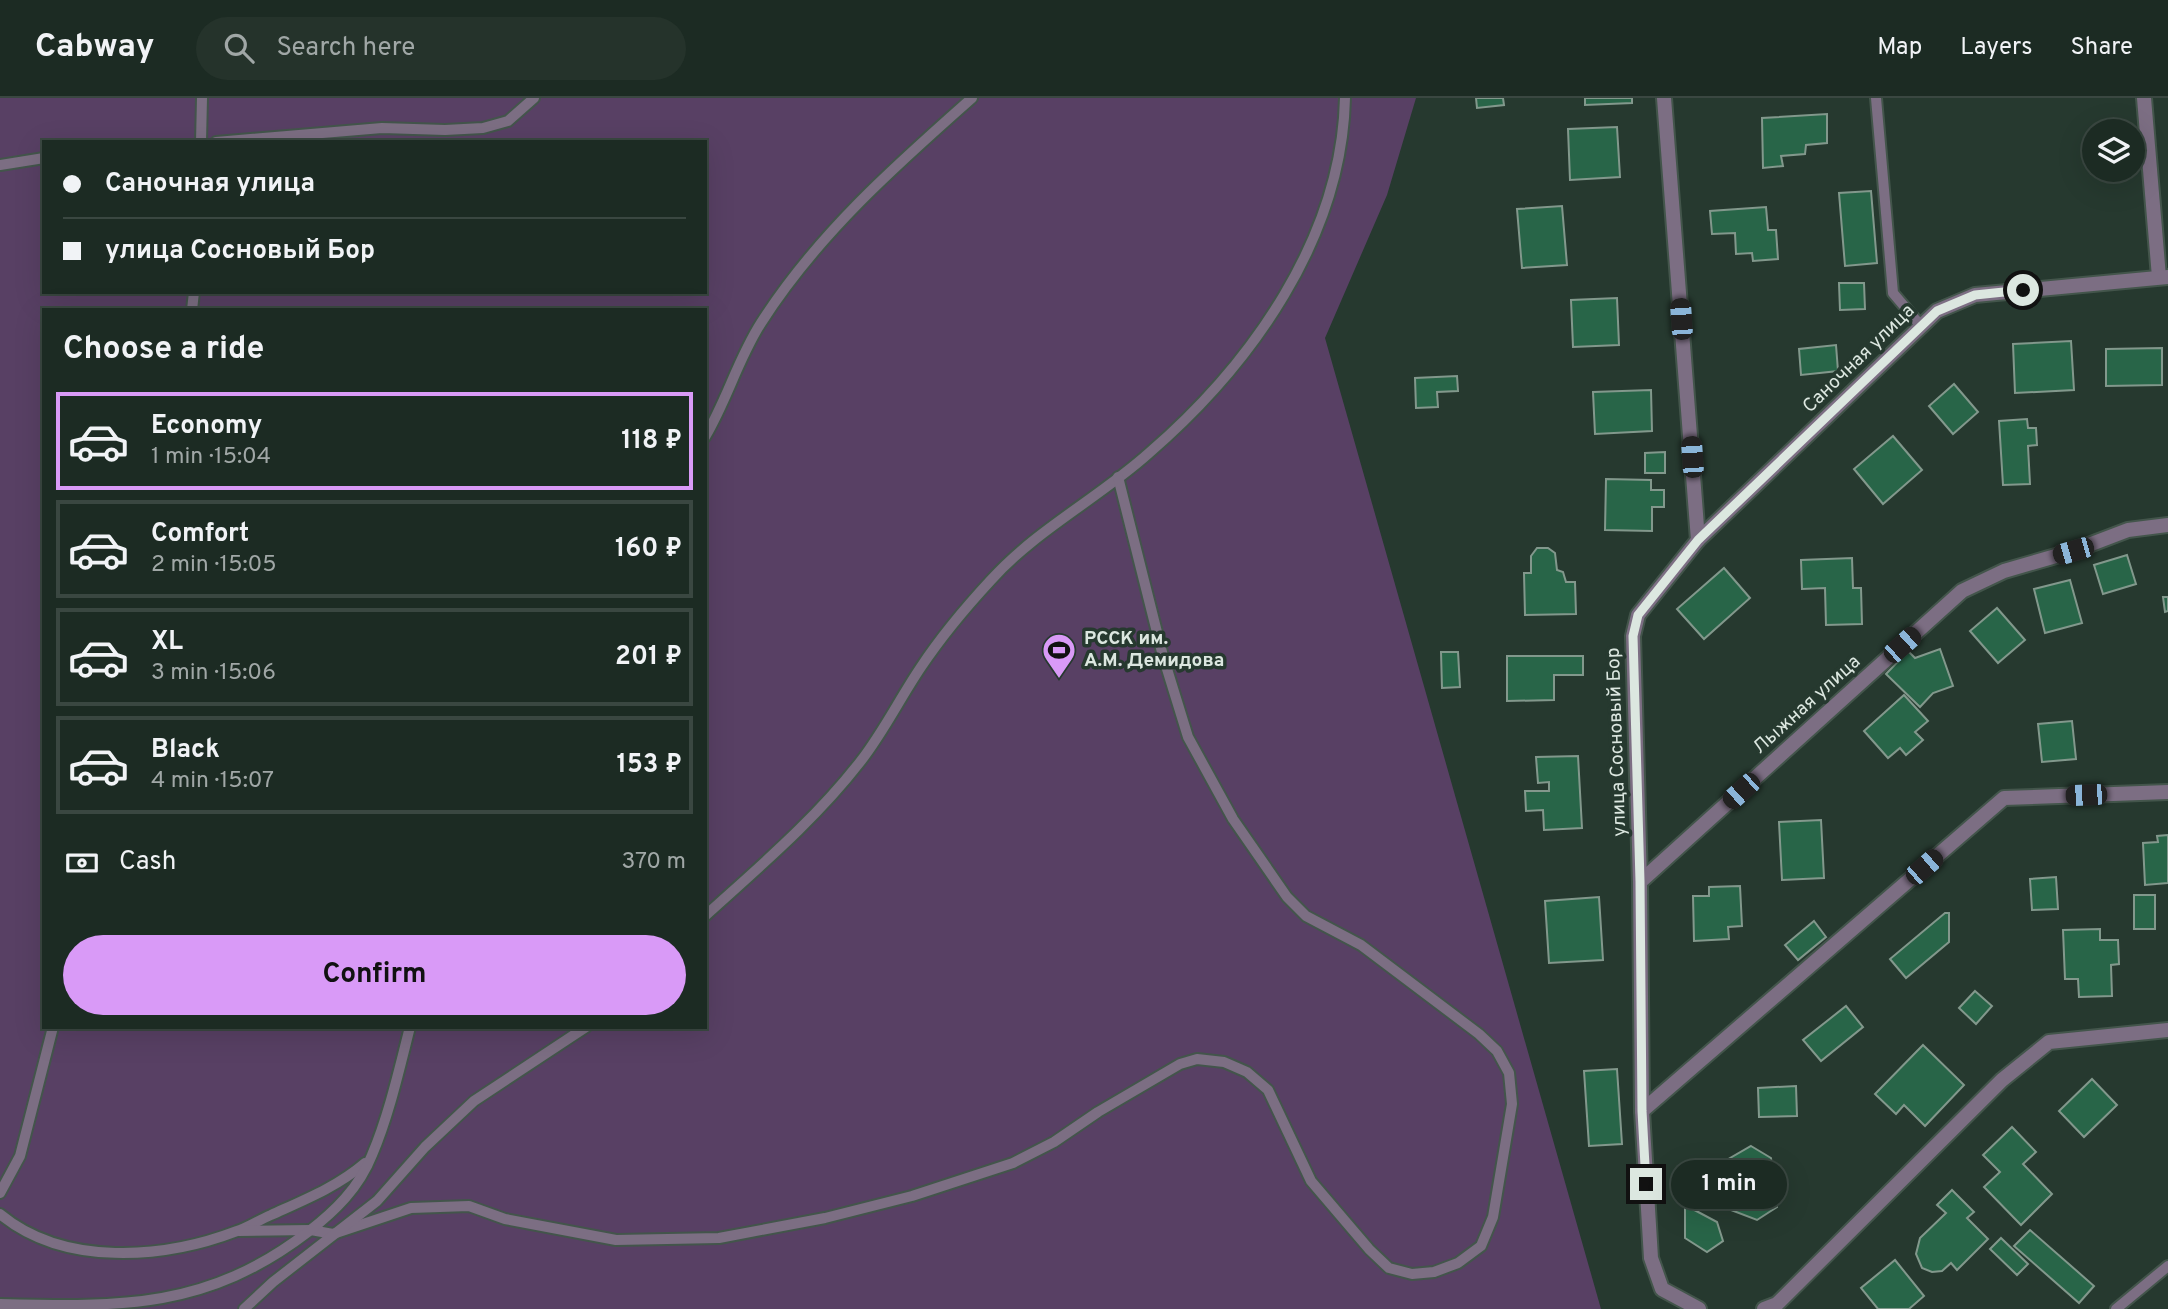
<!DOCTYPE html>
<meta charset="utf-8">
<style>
body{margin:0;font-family:Overpass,sans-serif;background:#25332b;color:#f1f3f6;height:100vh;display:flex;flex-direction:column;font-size:26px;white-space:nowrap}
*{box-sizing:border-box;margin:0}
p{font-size:23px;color:#a0a7a6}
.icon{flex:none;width:38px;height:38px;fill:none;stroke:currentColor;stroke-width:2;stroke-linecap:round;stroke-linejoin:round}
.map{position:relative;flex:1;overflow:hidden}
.side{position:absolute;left:42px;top:210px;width:665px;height:721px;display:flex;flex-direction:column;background:#1c2b23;border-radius:0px;box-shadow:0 7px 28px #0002,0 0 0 2px #3a4741}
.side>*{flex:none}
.guide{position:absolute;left:42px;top:42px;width:665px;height:154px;border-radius:0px;box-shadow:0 7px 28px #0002,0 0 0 2px #3a4741;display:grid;align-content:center;height:154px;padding:0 21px;background:#1c2b23}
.controls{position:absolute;left:2082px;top:21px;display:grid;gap:14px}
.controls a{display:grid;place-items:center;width:63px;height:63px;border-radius:50%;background:#1c2b23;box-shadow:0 7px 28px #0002,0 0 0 2px #3a4741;font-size:35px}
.end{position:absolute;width:32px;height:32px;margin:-16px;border:9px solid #dce7e0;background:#111;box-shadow:0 0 0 4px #111}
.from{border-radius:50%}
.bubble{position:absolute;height:49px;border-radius:24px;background:#1c2b23;box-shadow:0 7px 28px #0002,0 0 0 2px #3a4741;font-size:23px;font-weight:700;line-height:49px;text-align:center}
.car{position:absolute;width:21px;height:42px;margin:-21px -10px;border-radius:9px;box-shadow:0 0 5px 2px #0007;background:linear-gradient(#222 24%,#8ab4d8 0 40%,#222 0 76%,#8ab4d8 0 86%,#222 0)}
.guide b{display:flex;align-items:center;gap:24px;height:66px;font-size:26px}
.guide b+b{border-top:2px solid #3a4741}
.guide i{width:18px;height:18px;background:#f1f3f6}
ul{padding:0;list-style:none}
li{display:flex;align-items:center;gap:21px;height:98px;margin:0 14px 10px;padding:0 7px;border:4px solid #3a4741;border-radius:0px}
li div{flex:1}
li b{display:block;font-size:26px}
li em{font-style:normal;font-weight:700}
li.on{border-color:#d99af7}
li>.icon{width:63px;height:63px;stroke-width:1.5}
h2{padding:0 21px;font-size:32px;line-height:84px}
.pay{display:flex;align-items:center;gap:18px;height:77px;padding:0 21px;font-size:26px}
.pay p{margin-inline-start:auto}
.action{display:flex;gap:14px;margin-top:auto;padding:14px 21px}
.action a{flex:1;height:80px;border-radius:42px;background:#d99af7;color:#111;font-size:28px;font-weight:700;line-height:80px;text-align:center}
header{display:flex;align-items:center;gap:42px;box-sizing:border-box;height:98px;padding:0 35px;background:#1c2b23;border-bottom:2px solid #3a4741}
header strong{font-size:33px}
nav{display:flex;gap:38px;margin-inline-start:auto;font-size:24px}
.search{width:490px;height:63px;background:#25332b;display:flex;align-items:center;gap:18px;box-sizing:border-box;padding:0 24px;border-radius:38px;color:#a0a7a6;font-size:26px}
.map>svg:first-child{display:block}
</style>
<header>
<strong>Cabway</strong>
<div class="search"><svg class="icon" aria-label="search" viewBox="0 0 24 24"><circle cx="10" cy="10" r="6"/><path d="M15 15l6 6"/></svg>Search here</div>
<nav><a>Map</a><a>Layers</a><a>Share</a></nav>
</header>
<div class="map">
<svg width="2168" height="1211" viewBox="0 0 2168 1211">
<rect width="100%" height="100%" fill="#26392f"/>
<path fill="#584064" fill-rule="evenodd" d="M 0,0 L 1416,0 L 1387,97 L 1325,240 L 1601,1211 L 0,1211 ZM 44,44 L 705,44 L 705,194 L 44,194 ZM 44,212 L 705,212 L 705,929 L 44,929 Z"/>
<g fill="#286548" stroke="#82988c" stroke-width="2">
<polygon points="1476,0 1503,0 1504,7 1477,10"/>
<polygon points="1585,0 1632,0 1632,5 1585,7"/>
<polygon points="1827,16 1827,45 1806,47 1805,56 1781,58 1783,68 1763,70 1762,20"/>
<polygon points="1617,29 1620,79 1570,82 1568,31"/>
<polygon points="1871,93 1877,165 1845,168 1839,95"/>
<polygon points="1562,108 1567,167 1522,170 1517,111"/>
<polygon points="1766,109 1768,132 1776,132 1778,161 1753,163 1752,155 1736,156 1735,135 1712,136 1710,113"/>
<polygon points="1839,185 1864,185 1865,211 1840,212"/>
<polygon points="1617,200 1619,247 1573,249 1571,202"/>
<polygon points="2071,243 2074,292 2015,295 2013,246"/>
<polygon points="1836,247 1838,273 1801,277 1799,251"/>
<polygon points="2162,250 2162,287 2106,288 2106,251"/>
<polygon points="1457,278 1458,293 1437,294 1438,309 1416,310 1415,280"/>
<polygon points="1954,286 1978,314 1953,336 1929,308"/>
<polygon points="1651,292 1652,333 1595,336 1593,294"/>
<polygon points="2027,321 2028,330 2036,330 2037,347 2028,348 2030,386 2003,387 1999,323"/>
<polygon points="1893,338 1922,372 1883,406 1854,371"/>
<polygon points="1665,354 1665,375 1645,375 1645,355"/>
<polygon points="1606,381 1651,382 1651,392 1664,392 1664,409 1652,409 1652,433 1605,432"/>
<polygon points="1537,450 1548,450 1555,455 1557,472 1563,474 1566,484 1575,484 1576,516 1525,517 1524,475 1531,475 1531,458"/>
<polygon points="2127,457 2136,486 2103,496 2094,467"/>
<polygon points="1852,460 1853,490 1861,490 1862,526 1826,527 1825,490 1802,491 1801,462"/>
<polygon points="1724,470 1750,500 1704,541 1677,511"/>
<polygon points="2070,482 2082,525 2045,535 2034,491"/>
<polygon points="2163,499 2168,499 2168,513 2165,514"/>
<polygon points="1997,510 2025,542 1998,565 1970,533"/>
<polygon points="1940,551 1953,588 1933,595 1920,609 1886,576 1908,553 1915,560"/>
<polygon points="1441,554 1458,554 1460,589 1442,590"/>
<polygon points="1507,558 1583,558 1583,577 1554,577 1554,602 1507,603"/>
<polygon points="1904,597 1928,623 1915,634 1923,642 1906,657 1900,650 1888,660 1864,633"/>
<polygon points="2072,623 2076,661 2042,664 2038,626"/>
<polygon points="1578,658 1582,730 1544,732 1543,712 1526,713 1525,693 1549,693 1549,684 1538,685 1536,659"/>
<polygon points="1821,722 1824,780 1782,782 1779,724"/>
<polygon points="2168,737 2168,785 2145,787 2143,745 2158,744 2157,738"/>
<polygon points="2056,779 2058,811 2032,812 2030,781"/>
<polygon points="1740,788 1742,828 1728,829 1729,841 1694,843 1693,798 1709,798 1709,789"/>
<rect x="2134" y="797" width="21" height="34"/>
<polygon points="1599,799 1603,862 1549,865 1545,803"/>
<polygon points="1945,815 1949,815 1949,844 1906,880 1890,861"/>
<polygon points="1814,823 1826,839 1798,862 1785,847"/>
<polygon points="2100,831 2100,842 2118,842 2119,866 2111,867 2112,898 2079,899 2078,881 2065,881 2063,832"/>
<polygon points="1975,893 1992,908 1976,926 1959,910"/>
<polygon points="1846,908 1863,929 1821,963 1803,942"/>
<polygon points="1923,947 1964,987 1925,1028 1904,1007 1896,1016 1875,996"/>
<polygon points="1617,971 1622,1046 1589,1048 1584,973"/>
<polygon points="2092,981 2117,1007 2084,1039 2059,1013"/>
<polygon points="1796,988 1797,1018 1759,1019 1758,990"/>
<polygon points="2012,1029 2036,1054 2023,1066 2052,1096 2021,1127 1984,1089 2000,1074 1983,1057"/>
<polygon points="1751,1048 1771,1060 1777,1109 1757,1122 1731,1112 1730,1105 1713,1096 1713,1079 1728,1075 1725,1063"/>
<polygon points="1952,1092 1974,1114 1967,1120 1988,1141 1957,1172 1951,1165 1942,1173 1932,1174 1922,1170 1916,1156 1920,1140 1946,1115 1937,1107"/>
<polygon points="1685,1107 1717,1124 1723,1143 1707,1154 1685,1140"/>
<polygon points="2030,1132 2094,1188 2079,1205 2014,1148"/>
<polygon points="2001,1140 2028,1166 2017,1177 1990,1151"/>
<polygon points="1895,1162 1924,1198 1909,1211 1878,1211 1861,1190"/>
</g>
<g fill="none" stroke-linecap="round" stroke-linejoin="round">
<defs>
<g id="service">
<polyline points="1876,0 1893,195 1921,228"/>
<polyline points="201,44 202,0"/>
<polyline points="216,44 382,30 445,32 483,30 508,23 534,0"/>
<polyline points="0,67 44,60"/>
<polyline points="192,212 194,194"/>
<path d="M 705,339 C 727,302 738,261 761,225 C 817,137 895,68 972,0"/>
<path d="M 705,818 C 759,769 815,722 860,664 C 883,635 900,600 921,569 C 941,539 966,509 991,482 C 1037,431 1099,400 1149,355 C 1251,267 1342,140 1345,0"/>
<polyline points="0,1095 20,1058 53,929"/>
<path d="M 0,1116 C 64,1169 164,1161 237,1133 C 249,1129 259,1122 271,1117 C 304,1102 337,1089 365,1065"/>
<polyline points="239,1133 311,1132 333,1136 411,1110 469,1108 505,1121 616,1142 719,1140 825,1120 912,1098 1013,1065 1054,1044 1098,1014 1180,966 1197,961 1224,964 1247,974 1268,992 1311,1083 1369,1151 1389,1170 1412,1176 1434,1174 1458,1165 1481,1148 1493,1119 1512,1006 1509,975 1497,953 1479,936 1361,847 1306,818 1287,799 1233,721 1188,639 1163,558 1118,379"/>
<path d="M 0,1206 C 123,1209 207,1211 308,1134 C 335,1113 359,1090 372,1057 C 389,1017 399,972 410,929"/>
<polyline points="244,1211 273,1184 377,1103 425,1049 474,1003 586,929"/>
<polyline points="2116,1211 2168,1168"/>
</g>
<g id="minor">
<polyline points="1664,0 1698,442 1638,517 1633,538 1640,784 1642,1013 1651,1160 1662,1191 1699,1211"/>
<polyline points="2144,0 2159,179"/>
<polyline points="1698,442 1937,213 1975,197 2168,179"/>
<polyline points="1640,784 1962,493 2004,473 2073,453 2128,432 2168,427"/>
<polyline points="1642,1013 2004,700 2168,694"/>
<polyline points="1764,1211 1777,1206 2002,982 2049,944 2168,932"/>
</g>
</defs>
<use href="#service" stroke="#43554b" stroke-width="14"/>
<use href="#minor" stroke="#43554b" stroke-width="18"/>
<use href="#service" stroke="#7c6e83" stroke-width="10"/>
<use href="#minor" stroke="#7c6e83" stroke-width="14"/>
</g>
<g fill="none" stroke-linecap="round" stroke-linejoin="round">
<polyline stroke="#dce7e0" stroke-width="9" points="1646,1086 1642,1013 1640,783 1633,538 1638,517 1698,442 1937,213 1975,197 2023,192"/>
</g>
<defs>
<symbol id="stadium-pin" viewBox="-11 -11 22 30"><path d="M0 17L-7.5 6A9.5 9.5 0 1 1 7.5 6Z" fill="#d99af7" stroke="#26392f"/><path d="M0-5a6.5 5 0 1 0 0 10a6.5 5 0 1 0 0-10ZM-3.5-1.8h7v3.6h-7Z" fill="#111"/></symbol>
</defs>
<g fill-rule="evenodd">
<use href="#stadium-pin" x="1040" y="533" width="38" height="52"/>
</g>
<g text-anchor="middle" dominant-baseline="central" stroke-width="7" stroke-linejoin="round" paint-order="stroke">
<g font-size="19" fill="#dce7e0" stroke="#26392f">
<text transform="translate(1859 261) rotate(-44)">Саночная улица</text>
<text transform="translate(1807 607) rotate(-42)">Лыжная улица</text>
<text transform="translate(1617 644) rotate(-92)">улица Сосновый Бор</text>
</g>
<g font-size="19" font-weight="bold" fill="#dce7e0" stroke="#26392f" text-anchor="start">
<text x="1084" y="541">РССК им.<tspan x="1084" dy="22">А.М. Демидова</tspan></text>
</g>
</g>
</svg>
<div class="controls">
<a><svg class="icon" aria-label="layers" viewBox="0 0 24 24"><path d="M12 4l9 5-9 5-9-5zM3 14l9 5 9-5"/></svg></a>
</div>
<i class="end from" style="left:2023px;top:192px"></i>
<i class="end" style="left:1646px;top:1086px"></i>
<div class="bubble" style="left:1671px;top:1062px;width:116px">1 min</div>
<i class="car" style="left:1681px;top:221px;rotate:356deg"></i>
<i class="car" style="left:1692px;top:359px;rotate:356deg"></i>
<i class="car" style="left:2073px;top:453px;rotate:254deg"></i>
<i class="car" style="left:1902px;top:547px;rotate:48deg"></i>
<i class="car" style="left:1741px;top:693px;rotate:228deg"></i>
<i class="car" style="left:2086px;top:697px;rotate:268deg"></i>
<i class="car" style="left:1924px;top:769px;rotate:49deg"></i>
<div class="guide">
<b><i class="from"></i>Саночная улица</b>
<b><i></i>улица Сосновый Бор</b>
</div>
<section class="side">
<h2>Choose a ride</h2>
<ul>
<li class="on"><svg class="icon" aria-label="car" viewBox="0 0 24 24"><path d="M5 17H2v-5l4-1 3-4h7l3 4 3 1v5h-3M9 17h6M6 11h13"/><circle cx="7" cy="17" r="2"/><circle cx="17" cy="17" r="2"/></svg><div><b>Economy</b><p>1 min · 15:04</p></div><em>118 ₽</em></li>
<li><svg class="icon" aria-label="car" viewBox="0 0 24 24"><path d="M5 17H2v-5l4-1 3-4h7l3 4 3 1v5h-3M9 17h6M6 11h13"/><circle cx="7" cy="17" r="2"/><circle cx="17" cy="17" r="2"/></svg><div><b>Comfort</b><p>2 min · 15:05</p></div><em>160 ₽</em></li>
<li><svg class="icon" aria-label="car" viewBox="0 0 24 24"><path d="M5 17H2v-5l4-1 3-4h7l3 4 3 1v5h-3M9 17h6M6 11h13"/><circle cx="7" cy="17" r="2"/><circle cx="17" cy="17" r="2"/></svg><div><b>XL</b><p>3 min · 15:06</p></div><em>201 ₽</em></li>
<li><svg class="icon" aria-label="car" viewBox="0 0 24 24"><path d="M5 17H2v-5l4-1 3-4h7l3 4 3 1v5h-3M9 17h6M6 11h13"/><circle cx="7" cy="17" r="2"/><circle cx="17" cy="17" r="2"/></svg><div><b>Black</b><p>4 min · 15:07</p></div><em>153 ₽</em></li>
</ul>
<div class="pay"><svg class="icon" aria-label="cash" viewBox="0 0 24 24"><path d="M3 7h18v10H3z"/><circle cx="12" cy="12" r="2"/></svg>Cash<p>370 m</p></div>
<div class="action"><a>Confirm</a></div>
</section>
</div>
